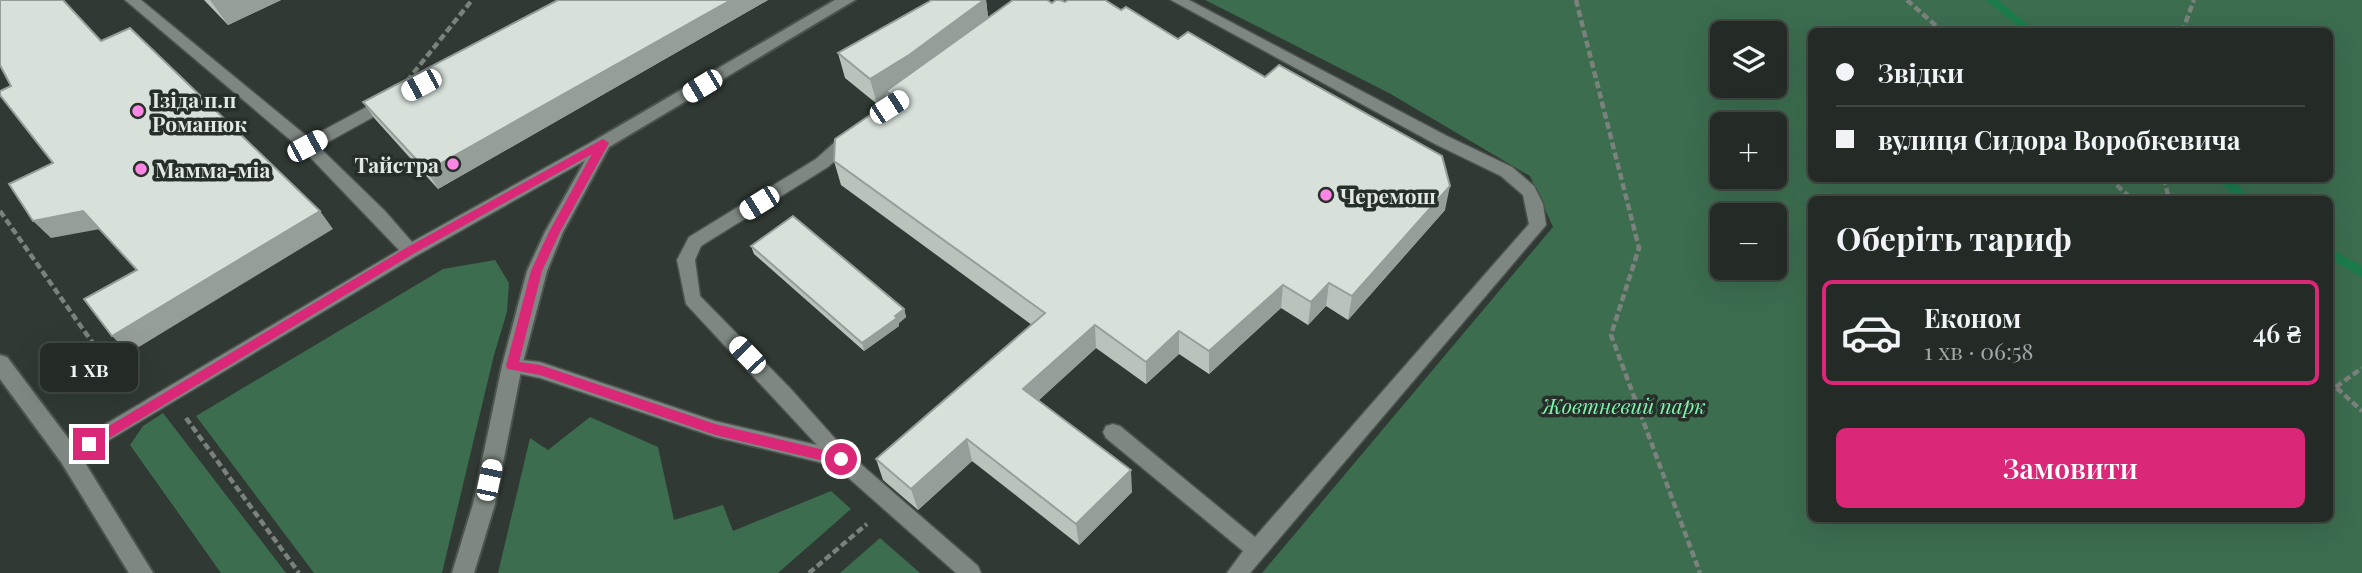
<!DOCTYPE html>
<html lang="uk">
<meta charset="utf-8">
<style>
body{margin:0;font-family:"Playfair Display",serif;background:#303732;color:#f1f3f6;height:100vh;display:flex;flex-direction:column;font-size:26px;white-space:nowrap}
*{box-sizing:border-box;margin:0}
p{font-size:23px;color:#a3a7a7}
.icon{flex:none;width:38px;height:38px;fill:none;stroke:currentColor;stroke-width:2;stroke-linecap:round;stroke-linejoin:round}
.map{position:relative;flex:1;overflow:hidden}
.drawer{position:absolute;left:1808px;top:196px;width:525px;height:326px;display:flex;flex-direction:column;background:#242b26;border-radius:10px;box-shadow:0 7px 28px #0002,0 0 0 2px #414743}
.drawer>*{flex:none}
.hud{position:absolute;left:1808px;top:28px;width:525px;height:154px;border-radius:10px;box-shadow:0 7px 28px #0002,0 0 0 2px #414743;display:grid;align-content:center;height:154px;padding:0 28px;background:#242b26}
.fabs{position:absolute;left:1710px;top:21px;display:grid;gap:14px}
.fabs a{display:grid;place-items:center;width:77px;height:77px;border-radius:10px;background:#242b26;box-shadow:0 7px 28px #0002,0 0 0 2px #414743;font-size:35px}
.end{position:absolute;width:32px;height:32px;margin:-16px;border:9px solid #db2777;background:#fff;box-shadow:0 0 0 4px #fff}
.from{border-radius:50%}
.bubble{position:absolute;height:49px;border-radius:10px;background:#242b26;box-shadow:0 7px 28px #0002,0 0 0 2px #414743;font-size:23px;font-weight:600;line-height:49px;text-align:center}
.car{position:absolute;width:21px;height:42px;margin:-21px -10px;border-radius:9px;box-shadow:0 0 5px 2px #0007;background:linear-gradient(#fff 24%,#345 0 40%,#fff 0 76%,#345 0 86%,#fff 0)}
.hud b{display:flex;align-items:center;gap:24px;height:66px;font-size:26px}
.hud b+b{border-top:2px solid #414743}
.hud i{width:18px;height:18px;background:#f1f3f6}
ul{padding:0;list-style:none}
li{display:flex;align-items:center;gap:21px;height:105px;margin:0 14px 10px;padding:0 14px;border:4px solid transparent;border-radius:10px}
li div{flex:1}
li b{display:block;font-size:26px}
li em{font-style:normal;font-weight:600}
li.current{border-color:#db2777}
li>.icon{width:63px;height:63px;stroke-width:1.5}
h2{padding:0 28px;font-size:32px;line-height:84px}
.cta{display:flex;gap:14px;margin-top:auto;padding:14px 28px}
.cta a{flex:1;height:80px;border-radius:10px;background:#db2777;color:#fff;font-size:28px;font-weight:600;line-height:80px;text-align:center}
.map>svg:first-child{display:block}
</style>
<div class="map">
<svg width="2362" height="573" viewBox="0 0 2362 573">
<rect width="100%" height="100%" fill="#303933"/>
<g fill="#3c6d4f" fill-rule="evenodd">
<path d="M 1205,0 L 2362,0 L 2362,573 L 1262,573 L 1553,227 L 1530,176 L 1389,93 ZM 1811,32 L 2329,32 L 2329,178 L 1811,178 ZM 1722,33 L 1774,33 L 1774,86 L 1722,86 ZM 1722,124 L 1774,124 L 1774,177 L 1722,177 ZM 1811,200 L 2329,200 L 2329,518 L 1811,518 ZM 1722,215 L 1774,215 L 1774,268 L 1722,268 Z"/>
<polygon points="495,260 509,283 507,312 494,355 442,573 314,573 196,416 443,269"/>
<polygon points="163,413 286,573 221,573 130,445 143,426"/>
<polygon points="590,417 658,447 674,520 723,505 733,531 831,491 851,509 778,573 498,573 530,438 548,450"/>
<polygon points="880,538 920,573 840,573"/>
</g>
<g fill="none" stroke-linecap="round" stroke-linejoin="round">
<g fill="#1b7c4b" fill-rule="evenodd">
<polygon points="1986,0 1998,0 2037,32 2025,32"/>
<polygon points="2216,178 2229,178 2254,200 2240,200"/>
<polygon points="2329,248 2362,266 2362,277 2329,258"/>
</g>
<defs>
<g id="service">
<polygon points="125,0 141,0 309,138 385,97 395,97 398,101 395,105 319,147 385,211 412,242 597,139 609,139 611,143 609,147 416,256 69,464 62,462 59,456 62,450 399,250 307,154"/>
<polygon points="1171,0 1189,0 1447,136 1512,167 1534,186 1543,204 1546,225 1250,573 1227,573 1243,551 1106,438 1103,432 1106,426 1113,424 1120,426 1255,537 1529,224 1523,195 1501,176 1435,144"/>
<polygon points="852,130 860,136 858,140 828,167 701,246 695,260 700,296 790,388 848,453 978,566 981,573 956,573 835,466 715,437 540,378 506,371 503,366 506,361 512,359 540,362 715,421 817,445 686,304 677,260 689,237 816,159 846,132"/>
</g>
<polygon id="tertiary" points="835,0 855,0 609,147 563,232 547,271 522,366 495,504 474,573 452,573 473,504 502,366 527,271 545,232 597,139"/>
<polygon id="secondary" points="0,355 7,357 77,450 153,573 129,573 61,462 0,379"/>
</defs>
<use href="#service" stroke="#4d544f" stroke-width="3"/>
<use href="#tertiary" stroke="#4d544f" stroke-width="4"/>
<use href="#secondary" stroke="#4d544f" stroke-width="4"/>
<g stroke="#7b827d" stroke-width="4.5" stroke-dasharray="7 3.5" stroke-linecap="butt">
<polyline points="1576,0 1639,248 1611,335 1700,573"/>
<polyline points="1907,0 1943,32"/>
<polyline points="2182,32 2194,0"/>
<polyline points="407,81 472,0"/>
<polyline points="2109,178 2133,200"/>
<polyline points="2164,178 2169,200"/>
<polyline points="0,211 99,352 136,381"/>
<polyline points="2329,381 2362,411"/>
<polyline points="2336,387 2362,368"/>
<polyline points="186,418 299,573"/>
<polyline points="809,573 867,524"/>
</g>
<use href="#service" fill="#7e8781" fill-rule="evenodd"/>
<use href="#tertiary" fill="#7e8781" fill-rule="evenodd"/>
<use href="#secondary" fill="#7e8781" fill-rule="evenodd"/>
</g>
<g fill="#b9c2bb">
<polygon points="204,0 281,0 228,25"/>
<polygon points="558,0 768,0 438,189 375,119 363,102"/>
<polygon points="932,0 986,0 988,18 1445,210 1348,320 1326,306 1308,325 1281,308 1209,374 1179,354 1146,384 1096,348 1039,400 1132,492 1079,545 972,461 918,510 883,480 876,459 1032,325 841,185 834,161 888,103 887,97 877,104 845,78 838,53"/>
<polygon points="751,246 904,309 906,317 899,323 899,326 864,351 754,254"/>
</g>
<g fill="#969e99">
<polygon points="210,0 281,0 228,25"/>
<polygon points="731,0 768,0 438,189 427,171"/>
<polygon points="984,0 986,0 989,24 886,91 887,97 877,104 870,79"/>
<polygon points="1450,186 1445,210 1348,320 1352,296"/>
<polygon points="83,211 100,229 51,238 33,221"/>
<polygon points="320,211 333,229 129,353 112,336"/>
<polygon points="1329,283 1326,306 1308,325 1311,302"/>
<polygon points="1283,285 1281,308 1209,374 1209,351"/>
<polygon points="904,309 906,317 899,323 899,326 864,351 862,343"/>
<polygon points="1095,325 1096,348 1027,411 1023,389"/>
<polygon points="1179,331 1179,354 1146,384 1146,362"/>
<polygon points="967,439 972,461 918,510 911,489"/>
<polygon points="1131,470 1132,492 1079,545 1076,524"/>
</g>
<g fill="#d7e1da" stroke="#969e99" stroke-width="2">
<polygon points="0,0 63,0 101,41 130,28 320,211 112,336 84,299 137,270 83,211 33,221 9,184 53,163 0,95 0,91 11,86 0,65"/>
<polygon points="558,0 731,0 427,171 363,102"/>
<polygon points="932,0 984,0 909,55 870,79 838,53"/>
<polygon points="1013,0 1047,0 1052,3 1056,0 1060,0 1065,2 1068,0 1105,0 1121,10 1126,7 1178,39 1188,32 1265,77 1279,65 1442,156 1450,186 1352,296 1329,283 1311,302 1283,285 1209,351 1179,331 1146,362 1095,325 1023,389 1131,470 1076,524 967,439 911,489 876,459 1045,313 834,161 835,139 895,98 886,91"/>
<polygon points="793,216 904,309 895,316 897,318 862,343 751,246"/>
</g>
<polygon fill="#db2777" points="603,139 609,143 560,232 542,271 519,362 540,365 715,424 841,454 845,455 845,463 841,465 715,435 540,375 508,369 506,366 531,271 549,232 592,154 413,254 93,448 84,448 84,441 406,248"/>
<g fill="#fc86e3" stroke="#262f29" stroke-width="2.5">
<circle cx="138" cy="111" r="7"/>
<circle cx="453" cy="164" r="7"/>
<circle cx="141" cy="169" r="7"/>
<circle cx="1326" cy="195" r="7"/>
</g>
<g text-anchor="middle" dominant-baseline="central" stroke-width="7" stroke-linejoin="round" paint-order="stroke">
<g font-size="21" font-weight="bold" fill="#e3e8e4" stroke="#262f29" text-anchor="start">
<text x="152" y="99">Ізіда п.п<tspan x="152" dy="24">Романюк</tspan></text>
<text x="439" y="164" text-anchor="end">Тайстра</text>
<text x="155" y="169">Мамма-міа</text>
<text x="1340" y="195">Черемош</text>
</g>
<g font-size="21" font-style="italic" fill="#7ff5af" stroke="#262f29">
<text x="1624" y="405">Жовтневий парк</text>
</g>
</g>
</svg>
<div class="fabs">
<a><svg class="icon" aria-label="layers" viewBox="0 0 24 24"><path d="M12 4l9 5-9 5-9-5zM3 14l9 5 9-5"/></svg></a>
<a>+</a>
<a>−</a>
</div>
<i class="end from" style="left:841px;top:459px"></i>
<i class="end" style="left:89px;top:444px"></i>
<div class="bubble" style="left:40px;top:343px;width:98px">1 хв</div>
<i class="car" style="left:421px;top:85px;rotate:242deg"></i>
<i class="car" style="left:702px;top:86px;rotate:239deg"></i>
<i class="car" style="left:889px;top:107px;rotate:57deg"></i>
<i class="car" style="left:307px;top:146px;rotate:62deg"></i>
<i class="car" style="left:759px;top:203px;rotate:238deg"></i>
<i class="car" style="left:747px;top:355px;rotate:316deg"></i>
<i class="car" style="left:489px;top:480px;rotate:12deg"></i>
<div class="hud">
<b><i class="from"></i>Звідки</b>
<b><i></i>вулиця Сидора Воробкевича</b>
</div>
<section class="drawer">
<h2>Оберіть тариф</h2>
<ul>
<li class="current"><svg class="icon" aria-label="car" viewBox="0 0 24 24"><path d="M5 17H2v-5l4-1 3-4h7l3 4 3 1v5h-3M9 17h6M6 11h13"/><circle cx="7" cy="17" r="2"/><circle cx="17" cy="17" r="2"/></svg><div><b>Економ</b><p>1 хв · 06:58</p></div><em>46 ₴</em></li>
</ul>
<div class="cta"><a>Замовити</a></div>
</section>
</div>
